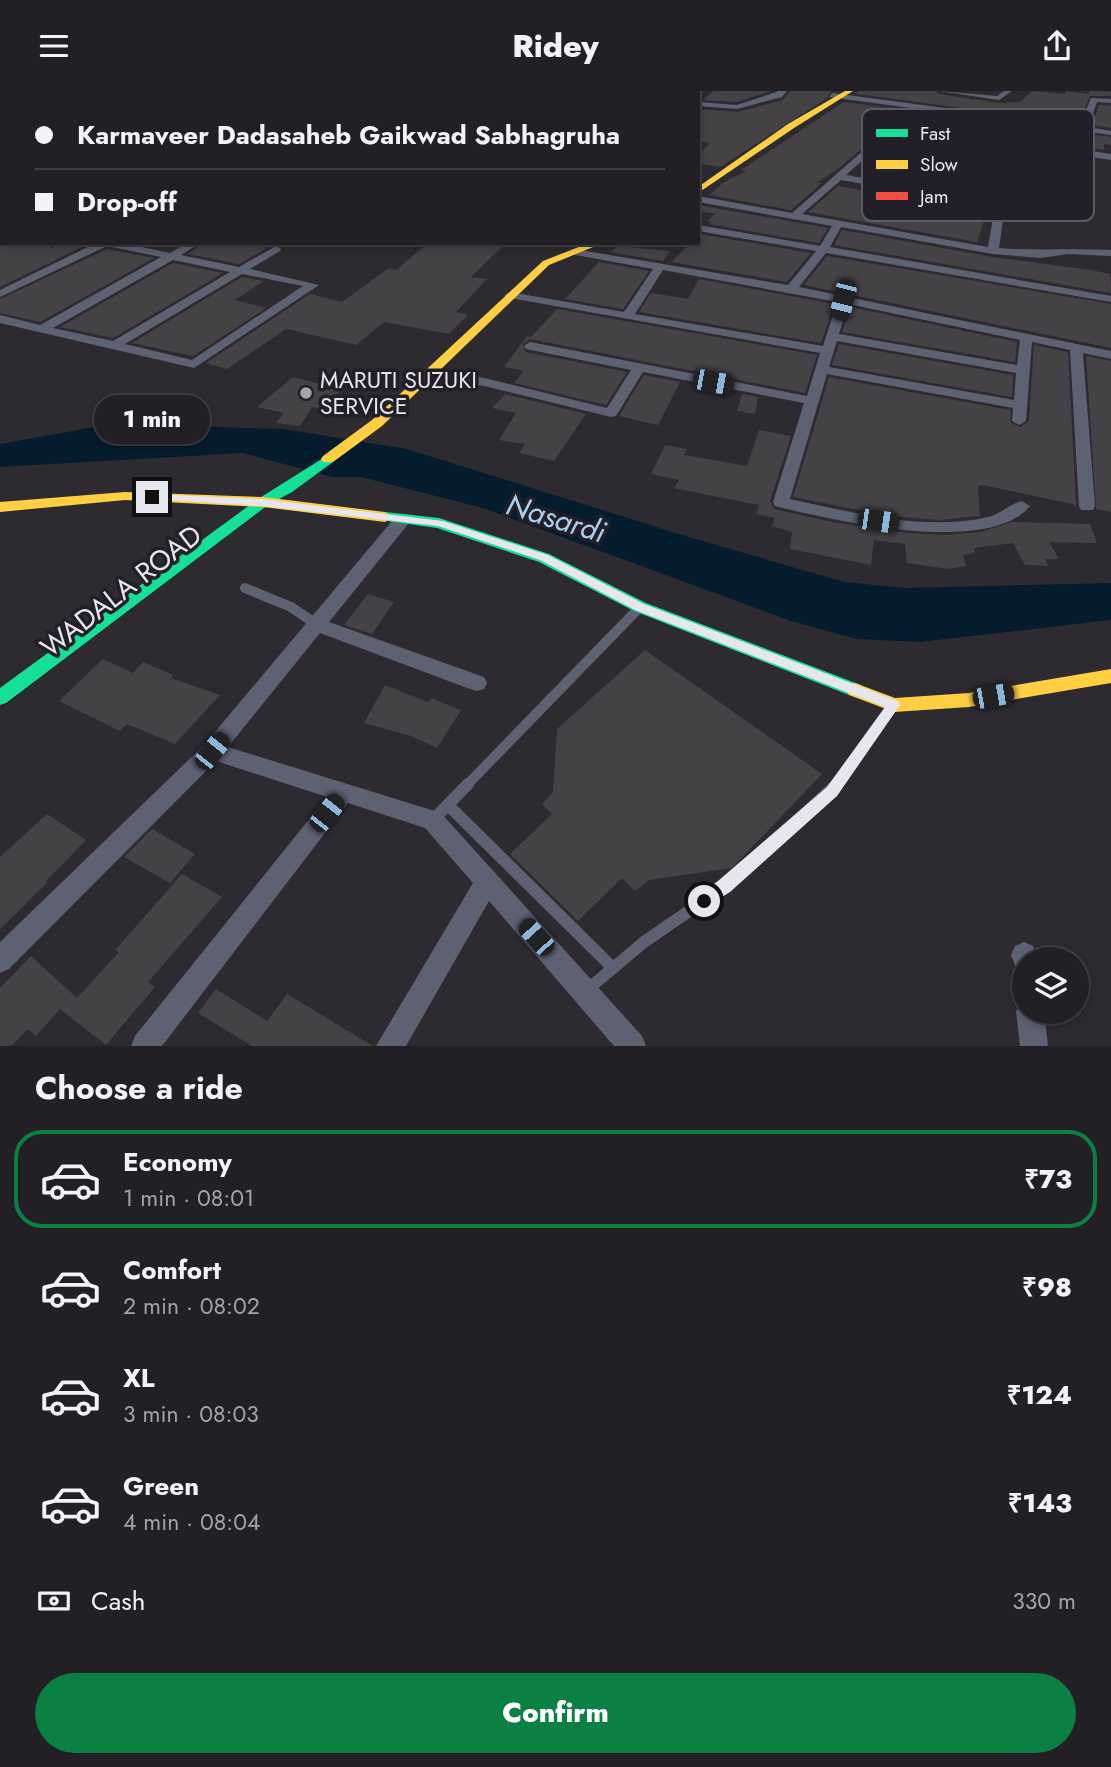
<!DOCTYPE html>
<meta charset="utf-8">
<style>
body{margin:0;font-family:Jost,sans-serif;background:#2a282c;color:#f1f3f6;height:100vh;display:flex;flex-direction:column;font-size:26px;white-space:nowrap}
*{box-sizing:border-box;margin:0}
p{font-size:23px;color:#a2a3a6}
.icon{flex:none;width:38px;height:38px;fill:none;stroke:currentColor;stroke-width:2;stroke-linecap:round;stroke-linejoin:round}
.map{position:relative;height:955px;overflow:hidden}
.drawer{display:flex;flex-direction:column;background:#222024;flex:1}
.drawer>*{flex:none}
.guide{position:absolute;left:0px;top:0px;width:700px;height:154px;box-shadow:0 4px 10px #0003,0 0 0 2px #3f3e41;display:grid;align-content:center;height:154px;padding:0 35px;background:#222024}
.controls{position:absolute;left:1012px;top:856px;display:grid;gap:14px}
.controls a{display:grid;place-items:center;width:77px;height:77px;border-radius:50%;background:#222024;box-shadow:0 4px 10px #0003,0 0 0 2px #3f3e41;font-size:35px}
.end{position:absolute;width:32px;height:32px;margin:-16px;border:9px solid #e7e5ed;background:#111;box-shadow:0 0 0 4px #111}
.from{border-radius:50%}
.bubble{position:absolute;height:49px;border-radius:24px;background:#222024;box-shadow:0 4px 10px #0003,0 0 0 2px #3f3e41;font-size:23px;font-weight:800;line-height:49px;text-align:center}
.car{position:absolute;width:21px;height:42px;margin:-21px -10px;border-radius:9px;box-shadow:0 0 5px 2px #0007;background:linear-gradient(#222 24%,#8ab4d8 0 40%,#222 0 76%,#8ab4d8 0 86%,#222 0)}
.guide b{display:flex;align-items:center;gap:24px;height:66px;font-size:26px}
.guide b+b{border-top:2px solid #3f3e41}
.guide i{width:18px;height:18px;background:#f1f3f6}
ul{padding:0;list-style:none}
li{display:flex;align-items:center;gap:21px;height:98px;margin:0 14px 10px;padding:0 21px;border:4px solid transparent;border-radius:28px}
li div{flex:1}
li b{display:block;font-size:26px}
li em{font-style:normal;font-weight:800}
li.selected{border-color:#0b8043}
li>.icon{width:63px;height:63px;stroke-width:1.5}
h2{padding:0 35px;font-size:32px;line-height:84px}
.pay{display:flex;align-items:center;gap:18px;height:77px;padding:0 35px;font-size:26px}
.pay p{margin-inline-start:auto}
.cta{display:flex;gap:14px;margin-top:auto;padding:14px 35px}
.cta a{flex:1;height:80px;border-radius:42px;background:#0b8043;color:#fff;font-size:28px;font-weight:800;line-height:80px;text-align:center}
header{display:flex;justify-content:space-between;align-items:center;height:91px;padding:0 35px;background:#222024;font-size:32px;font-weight:800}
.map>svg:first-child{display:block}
</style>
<header><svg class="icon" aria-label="menu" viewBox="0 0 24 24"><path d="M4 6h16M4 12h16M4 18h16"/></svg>Ridey<svg class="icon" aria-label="share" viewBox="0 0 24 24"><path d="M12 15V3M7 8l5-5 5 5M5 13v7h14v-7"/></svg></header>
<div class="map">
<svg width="1111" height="955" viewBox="0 0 1111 955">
<rect width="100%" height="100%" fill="#2d2b30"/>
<polygon fill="#621539" points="876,63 959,75 947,99 860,85"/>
<polygon fill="#041c2d" points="111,333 283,338 407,358 692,447 844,491 906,497 1111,492 1111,529 920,551 857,548 791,530 483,417 361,386 332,386 243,362 0,376 0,353"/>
<g fill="#454245">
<polygon points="713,0 771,0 737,11 703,9"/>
<polygon points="790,0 831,0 827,7 720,76 698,72 698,64 710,52 698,50 698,18 738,21 783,9"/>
<polygon points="858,0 936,0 939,3 999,12 1020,11 1032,0 1065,3 1066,0 1089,3 1089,0 1099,0 1111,1 1111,5 1090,5 1078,32 856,3"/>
<polygon points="844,11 1111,46 1111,54 1104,53 1104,59 911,30 913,25 905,21 840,76 817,92 822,92 791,119 709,104 724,91 746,80 741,79"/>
<polygon points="1099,14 1111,15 1111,37 1092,34"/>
<polygon points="838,95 898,106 900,102 936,108 937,112 987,121 977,151 808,121"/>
<polygon points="698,114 828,137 819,152 709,133 711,131 707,130 716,123 698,120"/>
<polygon points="842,139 993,166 1091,179 1110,183 1111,202 834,154"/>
<polygon points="699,143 811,162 787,191 672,171 690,152 698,152"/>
<polygon points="0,152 29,152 53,157 63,152 88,153 0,196"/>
<polygon points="203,152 246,152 267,157 239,173 188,163"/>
<polygon points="428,152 506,152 471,186 487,188 456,221 468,224 449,243 384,231 356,254 286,238 227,278 206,272 310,203 342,211 389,177 396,179"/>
<polygon points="618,155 670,160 663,170 610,161"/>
<polygon points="107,158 154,167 40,231 0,222 0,208"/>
<polygon points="827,165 1111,213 1111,257 804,194"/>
<polygon points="599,171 649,180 623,218 565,208"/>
<polygon points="173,172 223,182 113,247 60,236"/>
<polygon points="242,186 264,190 235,209 266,217 193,265 132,252"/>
<polygon points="699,188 834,213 821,252 639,221 651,202 688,208"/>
<polygon points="850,216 1017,251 1015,271 842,241"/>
<polygon points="557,218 817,264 805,302 530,248 523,253 525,261 627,281 606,314 514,292 524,280 504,276 527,245 531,246"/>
<polygon points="839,253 1013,284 1012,306 832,274"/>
<polygon points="1034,254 1068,261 1076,414 983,394 978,395 980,425 939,429 889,425 793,406 829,286 1010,319 1011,332 1020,336 1029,330"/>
<polygon points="1086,265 1111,270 1111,421 1096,418"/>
<polygon points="644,284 680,291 658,334 619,325"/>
<polygon points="293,286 342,299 319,318 312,316 300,335 276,332 284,322 257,316"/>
<polygon points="505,303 586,323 554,370 519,362 525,353 499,349 516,322 492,317"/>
<polygon points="742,303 758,306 755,323 737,320"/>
<polygon points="759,339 791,345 770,410 774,418 832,431 908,442 946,444 981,441 1012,431 1090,433 1097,452 1049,451 1059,468 1045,468 1049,475 1025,474 1013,452 974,457 975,462 963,464 966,475 948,478 907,472 905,453 874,449 871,474 790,458 792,441 772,435 775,427 756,423 759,414 674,397 679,389 651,383 665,354 687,358 684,364 747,375"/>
<polygon points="368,503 394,511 372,543 344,534"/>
<polygon points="645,559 822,683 732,777 649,789 635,800 622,787 578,830 510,763 552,723 542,713 553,701 557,638"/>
<polygon points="103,568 133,582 143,571 173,584 171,587 220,604 175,653 127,633 120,640 59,610"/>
<polygon points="385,594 428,611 431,607 461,619 437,657 411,645 364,632"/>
<polygon points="47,723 86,749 46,790 48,791 0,838 0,766"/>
<polygon points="152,738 195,763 170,792 124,766"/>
<polygon points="182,783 222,806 148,891 155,896 106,954 60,918 36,945 28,938 11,955 0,955 0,897 31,865 77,907 119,861 115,859"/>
<polygon points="216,898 267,930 287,903 373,955 252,955 198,922"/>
</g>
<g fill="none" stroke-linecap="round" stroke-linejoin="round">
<g stroke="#5d6172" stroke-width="10">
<polyline points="245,497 291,516 316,533"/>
<polyline points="466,695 640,516"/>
<polyline points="836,695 894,614"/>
</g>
<g stroke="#5d6172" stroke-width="12">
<polyline points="448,714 613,877"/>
<polyline points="433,729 468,693"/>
<polyline points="587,899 644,851 724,796 837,693"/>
</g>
<g fill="#5d6172" fill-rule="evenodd">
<polygon points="75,0 85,0 73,2"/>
<polygon points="251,0 261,0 249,2"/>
<polygon points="321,0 331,0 320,2"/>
<polygon points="779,0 787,0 782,6 737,18 698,15 698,11 737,14"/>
<polygon points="939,0 997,5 1004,0 1012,0 999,9"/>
<polygon points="832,2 1080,35 1091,7 1111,8 1111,12 1097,11 1088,36 1111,40 1111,44 829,6"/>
<rect x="0" y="6" width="2" height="4"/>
<path d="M 904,24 L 911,26 L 905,32 L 1111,63 L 1111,69 L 1024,55 L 1005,114 L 999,157 C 1037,160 1073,157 1111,159 L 1111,165 L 1067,163 L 1041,167 L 993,163 L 841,136 L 830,156 L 1111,205 L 1111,211 L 826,162 L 799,196 L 1111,260 L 1111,268 L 1083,262 L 1095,415 L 1093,419 L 1081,419 L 1079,415 L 1070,259 L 1032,251 L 1026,330 L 1019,334 L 1012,330 L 1013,317 L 827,283 L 790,408 C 852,421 925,441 988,426 C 1000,423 1010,413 1022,410 L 1030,415 C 989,466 831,429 775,415 L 773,411 L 804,312 L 643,281 L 616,325 L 611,326 L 484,295 L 426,287 L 419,283 L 426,279 L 484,287 L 607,317 L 631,279 L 526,258 L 524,255 L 530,251 L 807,305 L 820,262 L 510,207 L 504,204 L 510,201 L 624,221 L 653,178 L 570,163 L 569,161 L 574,158 L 788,194 L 816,160 L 698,140 L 698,134 L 820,155 L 832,135 L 698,111 L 698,105 L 792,122 ZM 901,36 L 1016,54 L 1008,77 L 878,56 ZM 873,60 L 1006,82 L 996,110 L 846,84 ZM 841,89 L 995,116 L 988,156 L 802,123 ZM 663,179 L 837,211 L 823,255 L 635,223 ZM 848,213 L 1020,249 L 1017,274 L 839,243 ZM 837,250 L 1016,282 L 1014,309 L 829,276 Z"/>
<rect x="0" y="33" width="2" height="4"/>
<rect x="0" y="83" width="2" height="6"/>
<path d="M 96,152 L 123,152 L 170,162 L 187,152 L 200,152 L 181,164 L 239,176 L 276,155 L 281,158 L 280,160 L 250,178 L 319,194 L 194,277 L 0,232 L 0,224 L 40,234 L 161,166 L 107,155 L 0,206 L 0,199 ZM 173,169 L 230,181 L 113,250 L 53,237 ZM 242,183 L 303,195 L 192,269 L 125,253 Z"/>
<polygon points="403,423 409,424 411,428 409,432 329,531 484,586 487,592 484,598 477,600 470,598 320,542 228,656 441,722 642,945 646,955 614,955 489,810 406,955 376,955 473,792 425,737 348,712 162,955 131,955 135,945 327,706 216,670 9,878 0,882 0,851 204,654 397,424"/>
<polygon points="1024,851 1033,855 1038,868 1024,868 1024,880 1016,877 1011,864 1015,855"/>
<polygon points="1024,909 1024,920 1044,920 1048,955 1020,955 1016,920"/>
</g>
<g fill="#16e098" fill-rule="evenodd">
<polygon points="596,0 617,2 598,2"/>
<polygon points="684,0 691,0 683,2"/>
<polygon points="328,364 335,368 333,371 292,401 268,414 6,612 0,614 0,597 258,408"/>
<polygon points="385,421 439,427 549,463 646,512 861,594 864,599 861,604 855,606 849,604 634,520 539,471 437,437 380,429 378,426 380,423"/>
</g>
<g fill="#ffcf43" fill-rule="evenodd">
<polygon points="845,0 853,0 794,37 698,102 698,96 788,33"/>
<polygon points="589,152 603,152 549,174 382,335 333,371 323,371 321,368 323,365 372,329 543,170"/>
<polygon points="125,401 263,406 385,421 392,426 385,431 263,416 125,409 0,421 0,411"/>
<polygon points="1111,578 1111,592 969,616 894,621 849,604 846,599 849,594 855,592 895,607 969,602"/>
</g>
<g fill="#f24e42" fill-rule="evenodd">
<polygon points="165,0 171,0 164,2"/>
<polygon points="2,128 2,134 0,135 0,129"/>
</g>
</g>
<polygon fill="#e7e5ed" points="152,403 262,408 443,430 548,464 644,513 898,610 900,614 837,705 730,801 704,817 698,815 696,810 698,804 718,790 827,696 885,616 635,519 540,469 438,435 262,415 149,408 147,406"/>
<circle fill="#a6a4ab" stroke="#221f29" stroke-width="2.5" cx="306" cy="302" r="7"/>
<g text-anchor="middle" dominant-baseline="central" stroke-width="7" stroke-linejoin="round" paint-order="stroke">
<g font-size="23" fill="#e7e5ed" stroke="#221f29" text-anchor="start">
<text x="320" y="289">MARUTI SUZUKI<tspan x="320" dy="26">SERVICE</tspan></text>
</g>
<g font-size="28" fill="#e7e5ed" stroke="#221f29">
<text transform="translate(121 500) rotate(-38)">WADALA ROAD</text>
</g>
<g font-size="30" font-style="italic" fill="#a8d2f2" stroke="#221f29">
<text transform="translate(556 427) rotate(17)">Nasardi</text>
</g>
</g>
<rect x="862" y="18" width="232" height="112" rx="10" fill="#221f29" stroke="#5d5a64" stroke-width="2"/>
<rect x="876" y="38" width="32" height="8" fill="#16e098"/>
<rect x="876" y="69" width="32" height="9" fill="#ffcf43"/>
<rect x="876" y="101" width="32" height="8" fill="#f24e42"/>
<g font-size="19" fill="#e7e5ed">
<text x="920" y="49">Fast</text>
<text x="920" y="80">Slow</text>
<text x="920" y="112">Jam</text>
</g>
</svg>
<div class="controls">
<a><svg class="icon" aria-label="layers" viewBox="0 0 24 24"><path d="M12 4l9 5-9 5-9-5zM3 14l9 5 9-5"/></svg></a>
</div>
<i class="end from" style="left:704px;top:810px"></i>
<i class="end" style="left:152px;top:406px"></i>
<div class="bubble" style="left:94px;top:304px;width:116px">1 min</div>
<i class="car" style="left:843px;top:209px;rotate:194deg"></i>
<i class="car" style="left:713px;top:291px;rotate:101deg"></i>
<i class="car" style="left:878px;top:430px;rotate:98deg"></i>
<i class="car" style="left:993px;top:605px;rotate:80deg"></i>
<i class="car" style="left:212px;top:660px;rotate:39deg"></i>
<i class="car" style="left:327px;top:722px;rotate:38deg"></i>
<i class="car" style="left:536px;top:846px;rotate:318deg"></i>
<div class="guide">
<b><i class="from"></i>Karmaveer Dadasaheb Gaikwad Sabhagruha</b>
<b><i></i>Drop-off</b>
</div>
</div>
<section class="drawer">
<h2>Choose a ride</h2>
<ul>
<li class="selected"><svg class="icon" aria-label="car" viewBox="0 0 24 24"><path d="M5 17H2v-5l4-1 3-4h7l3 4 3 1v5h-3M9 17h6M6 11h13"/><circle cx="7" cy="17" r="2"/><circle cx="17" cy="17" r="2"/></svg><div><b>Economy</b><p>1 min · 08:01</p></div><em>₹73</em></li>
<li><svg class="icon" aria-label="car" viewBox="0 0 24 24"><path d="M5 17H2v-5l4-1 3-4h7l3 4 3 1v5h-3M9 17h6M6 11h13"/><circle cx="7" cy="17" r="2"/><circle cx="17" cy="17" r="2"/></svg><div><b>Comfort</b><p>2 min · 08:02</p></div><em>₹98</em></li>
<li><svg class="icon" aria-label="car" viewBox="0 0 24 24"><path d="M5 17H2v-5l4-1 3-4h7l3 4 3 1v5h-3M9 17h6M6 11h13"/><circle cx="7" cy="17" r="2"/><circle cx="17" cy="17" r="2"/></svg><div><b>XL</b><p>3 min · 08:03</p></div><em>₹124</em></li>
<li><svg class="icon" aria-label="car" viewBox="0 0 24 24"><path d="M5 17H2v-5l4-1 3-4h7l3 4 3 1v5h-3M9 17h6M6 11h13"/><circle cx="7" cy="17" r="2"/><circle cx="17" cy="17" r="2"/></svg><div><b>Green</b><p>4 min · 08:04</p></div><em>₹143</em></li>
</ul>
<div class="pay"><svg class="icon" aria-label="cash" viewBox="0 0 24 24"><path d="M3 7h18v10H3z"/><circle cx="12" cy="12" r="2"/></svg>Cash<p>330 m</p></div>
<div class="cta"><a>Confirm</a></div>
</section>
